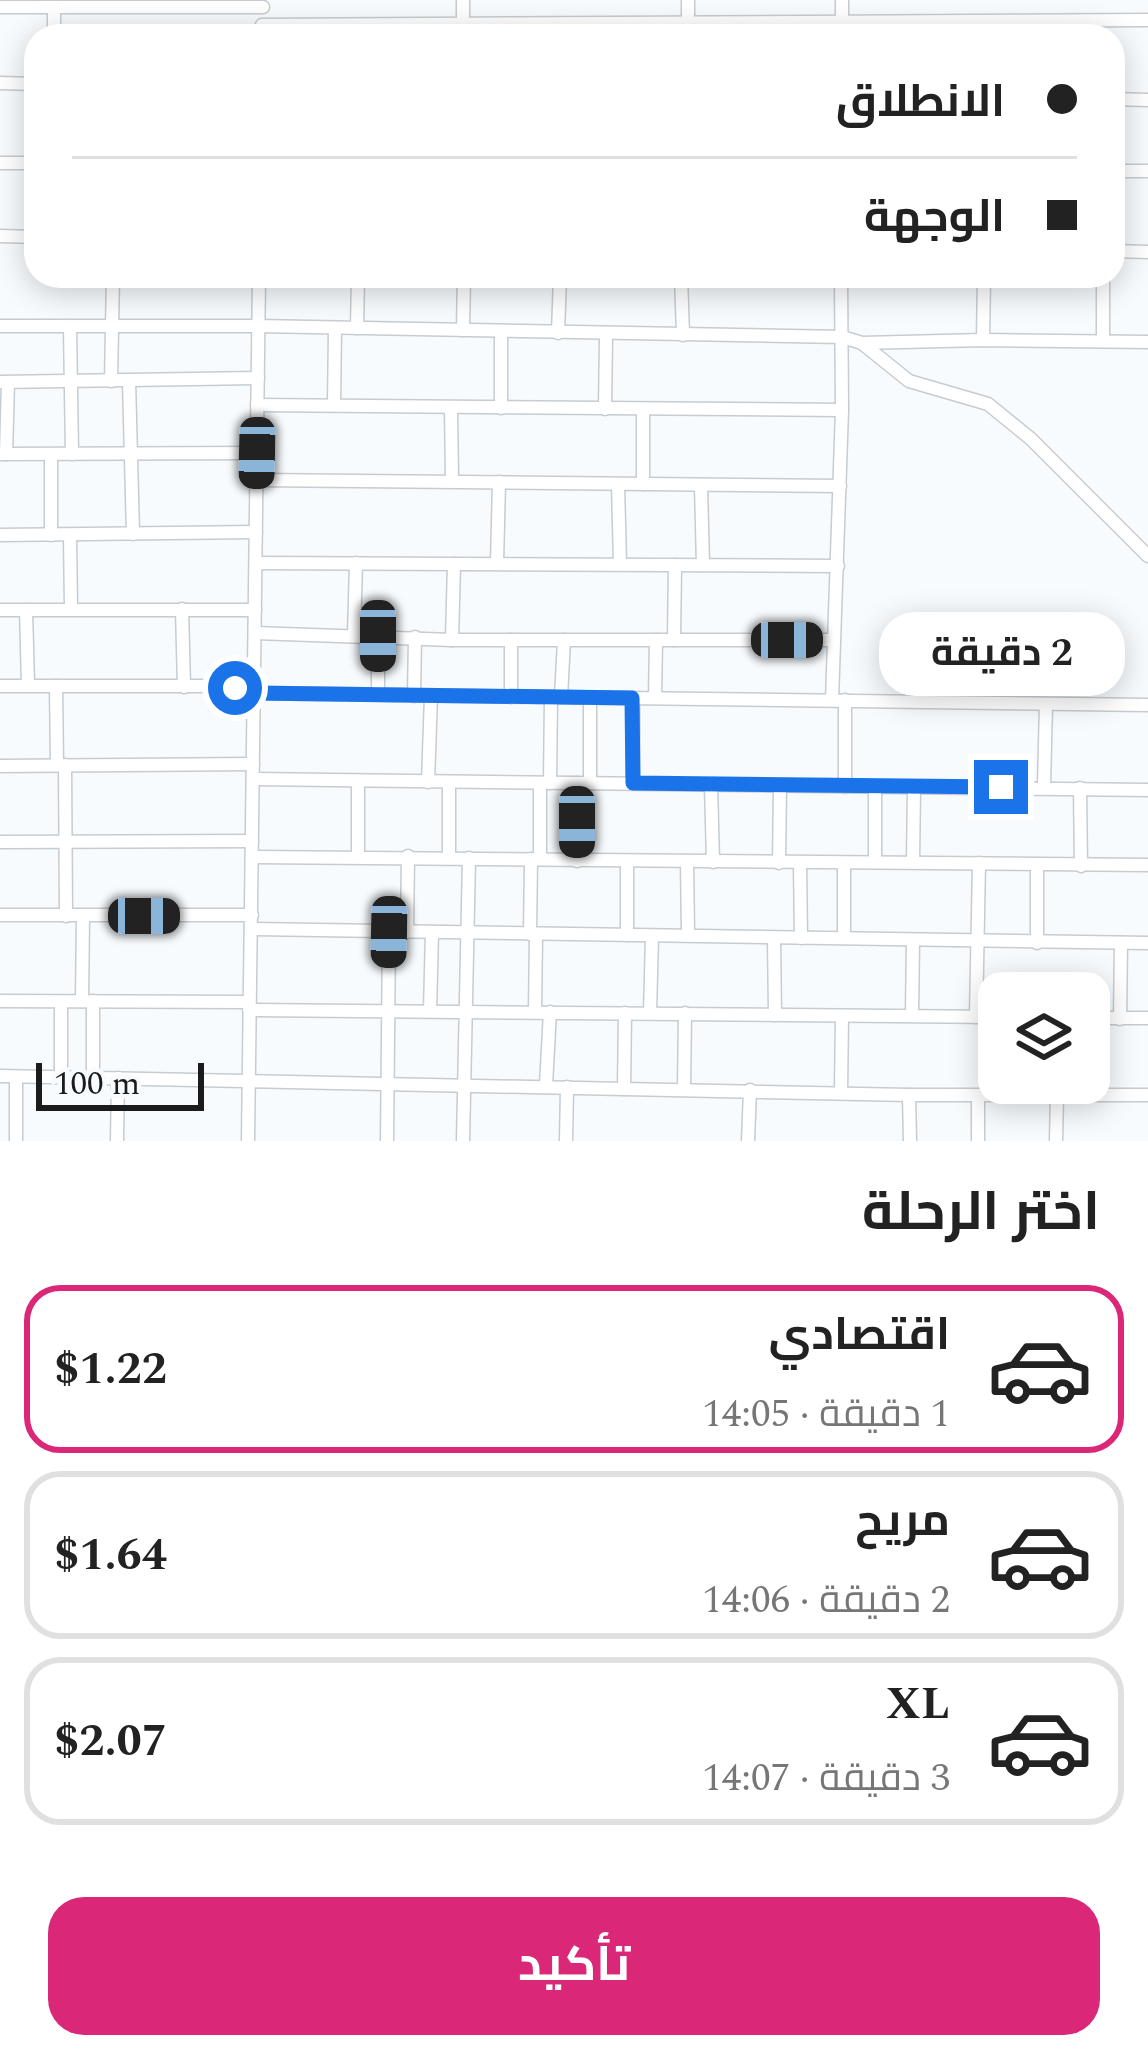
<!DOCTYPE html>
<html lang="ar">
<meta charset="utf-8">
<style>
body{margin:0;font-family:Spectral,Cairo,serif;background:#f6f6f6;color:#222;direction:rtl;height:100vh;display:flex;flex-direction:column;font-size:45px;white-space:nowrap}
*{box-sizing:border-box;margin:0}
p{font-size:39px;color:#767676}
.icon{flex:none;width:66px;height:66px;fill:none;stroke:currentColor;stroke-width:2;stroke-linecap:round;stroke-linejoin:round}
.map{position:relative;height:1141px;overflow:hidden;direction:ltr}
.drawer{display:flex;flex-direction:column;background:#fff;flex:1}
.drawer>*{flex:none}
.hud{position:absolute;left:24px;top:24px;width:1101px;height:264px;border-radius:36px;box-shadow:0 6px 30px #0003;direction:rtl;display:grid;align-content:center;height:264px;padding:0 48px;background:#fff}
.fabs{position:absolute;left:978px;top:972px;display:grid;gap:24px}
.fabs a{display:grid;place-items:center;width:132px;height:132px;border-radius:24px;background:#fff;box-shadow:0 6px 30px #0003;font-size:60px}
.scale{position:absolute;left:36px;bottom:30px;width:168px;box-sizing:border-box;padding-left:12px;border:6px solid #1a1b1d;border-top:0;font-size:33px;line-height:42px;white-space:nowrap;color:#1a1b1d;-webkit-text-stroke:9px #f7fbfe;paint-order:stroke}
.end{position:absolute;width:54px;height:54px;margin:-27px;border:15px solid #1a73e8;background:#fff;box-shadow:0 0 0 6px #fff}
.from{border-radius:50%}
.bubble{position:absolute;height:84px;border-radius:36px;background:#fff;box-shadow:0 6px 30px #0003;font-size:39px;font-weight:700;line-height:84px;text-align:center;direction:rtl}
.car{position:absolute;width:36px;height:72px;margin:-36px -18px;border-radius:15px;box-shadow:0 0 9px 3px #0007;background:linear-gradient(#222 24%,#8ab4d8 0 40%,#222 0 76%,#8ab4d8 0 86%,#222 0)}
.hud b{display:flex;align-items:center;gap:42px;height:114px;font-size:45px}
.hud b+b{border-top:3px solid #e0e0e0}
.hud i{width:30px;height:30px;background:#222}
ul{padding:0;list-style:none}
li{display:flex;align-items:center;gap:36px;height:168px;margin:0 24px 18px;padding:0 24px;border:6px solid #e0e0e0;border-radius:36px}
li div{flex:1}
li b{display:block;font-size:45px}
li em{font-style:normal;font-weight:700}
li.on{border-color:#db2777}
li>.icon{width:108px;height:108px;stroke-width:1.5}
h2{padding:0 48px;font-size:54px;line-height:144px}
.cta{display:flex;gap:24px;margin-top:auto;padding:24px 48px}
.cta a{flex:1;height:138px;border-radius:36px;background:#db2777;color:#fff;font-size:48px;font-weight:700;line-height:138px;text-align:center}
.map>svg:first-child{display:block}
</style>
<div class="map">
<svg width="1148" height="1141" viewBox="0 0 1148 1141">
<rect width="100%" height="100%" fill="#f7fbfe"/>
<g fill="none" stroke-linecap="round" stroke-linejoin="round">
<defs>
<g id="minor">
<polyline points="463,0 463,24"/>
<polyline points="0,7 263,7"/>
<polyline points="54,8 54,36"/>
<polyline points="688,22 688,0"/>
<polyline points="262,25 1148,20"/>
<polyline points="842,36 842,0"/>
<polyline points="0,83 36,84"/>
<polyline points="1113,99 1148,100"/>
<polyline points="0,163 36,163"/>
<polyline points="1113,171 1148,171"/>
<polyline points="0,236 36,237"/>
<polyline points="1113,251 1148,252"/>
<polyline points="681,276 683,335"/>
<polyline points="1103,276 1103,341"/>
<polyline points="0,326 258,326 842,337 862,343 983,340 1148,342"/>
<polyline points="70,327 72,454"/>
<polyline points="357,328 358,276"/>
<polyline points="463,330 464,276"/>
<polyline points="501,332 501,408"/>
<polyline points="558,333 560,276"/>
<polyline points="983,340 984,276"/>
<polyline points="863,344 909,381 988,404 1031,439 1148,556"/>
<polyline points="111,381 113,276"/>
<polyline points="129,381 133,534"/>
<polyline points="0,382 258,378"/>
<polyline points="257,405 842,410"/>
<polyline points="334,405 335,329"/>
<polyline points="451,408 452,481"/>
<polyline points="605,409 606,335"/>
<polyline points="0,454 257,453"/>
<polyline points="6,454 8,382"/>
<polyline points="51,455 51,535"/>
<polyline points="257,480 840,486"/>
<polyline points="618,484 620,564"/>
<polyline points="643,484 643,410"/>
<polyline points="701,486 703,565"/>
<polyline points="0,535 256,532"/>
<polyline points="70,535 71,609"/>
<polyline points="256,563 838,566"/>
<polyline points="497,563 499,482"/>
<polyline points="182,609 184,687"/>
<polyline points="0,610 255,610"/>
<polyline points="26,610 28,685"/>
<polyline points="255,633 452,640 834,640"/>
<polyline points="354,635 356,563"/>
<polyline points="378,636 378,694"/>
<polyline points="452,640 454,564"/>
<polyline points="511,640 511,697"/>
<polyline points="674,640 675,565"/>
<polyline points="0,686 219,686 254,693 1148,705"/>
<polyline points="56,686 57,765"/>
<polyline points="414,696 415,637"/>
<polyline points="561,697 564,640"/>
<polyline points="590,698 590,783"/>
<polyline points="633,698 633,783"/>
<polyline points="655,698 656,640"/>
<polyline points="832,700 842,410 841,276"/>
<polyline points="845,700 845,787"/>
<polyline points="65,765 66,916"/>
<polyline points="0,766 253,764"/>
<polyline points="253,779 1148,790"/>
<polyline points="428,782 431,696"/>
<polyline points="449,783 449,857"/>
<polyline points="540,783 540,859"/>
<polyline points="550,783 551,697"/>
<polyline points="577,783 577,861"/>
<polyline points="711,785 713,862"/>
<polyline points="1044,786 1046,704"/>
<polyline points="1080,788 1081,866"/>
<polyline points="0,842 252,841"/>
<polyline points="252,857 1148,865"/>
<polyline points="358,857 358,781"/>
<polyline points="687,861 688,935"/>
<polyline points="913,861 914,788"/>
<polyline points="627,862 627,935"/>
<polyline points="875,862 875,787"/>
<polyline points="779,863 780,786"/>
<polyline points="800,864 801,938"/>
<polyline points="1037,866 1037,943"/>
<polyline points="0,915 252,915"/>
<polyline points="251,929 1148,943"/>
<polyline points="407,932 408,856"/>
<polyline points="530,934 531,859"/>
<polyline points="774,938 775,1015"/>
<polyline points="844,938 844,863"/>
<polyline points="0,1001 249,1002"/>
<polyline points="82,1001 83,916"/>
<polyline points="93,1001 93,1076"/>
<polyline points="249,1010 999,1017"/>
<polyline points="430,1011 432,932"/>
<polyline points="535,1012 536,934"/>
<polyline points="650,1013 652,936"/>
<polyline points="912,1015 913,941"/>
<polyline points="976,1017 979,863"/>
<polyline points="1089,1018 1148,1018"/>
<polyline points="1120,1019 1121,943"/>
<polyline points="0,1076 909,1095 1148,1095"/>
<polyline points="61,1076 61,1002"/>
<polyline points="546,1085 550,1012"/>
<polyline points="624,1089 625,1013"/>
<polyline points="684,1089 685,1013"/>
<polyline points="841,1091 842,1017"/>
<polyline points="909,1095 910,1141"/>
<polyline points="16,1141 16,1077"/>
<polyline points="117,1141 118,1078"/>
<polyline points="248,1141 259,276"/>
<polyline points="387,1141 389,932"/>
<polyline points="463,1141 469,858"/>
<polyline points="566,1141 567,1087"/>
<polyline points="748,1141 750,1090"/>
<polyline points="978,1141 978,1096"/>
<polyline points="1056,1141 1057,1095"/>
</g>
</defs>
<use href="#minor" stroke="#c7ccd0" stroke-width="15"/>
<use href="#minor" stroke="#fff" stroke-width="12"/>
</g>
<g fill="none" stroke-linecap="round" stroke-linejoin="round">
<polyline stroke="#1a73e8" stroke-width="15" points="235,688 254,693 632,698 633,783 1001,787"/>
</g>
</svg>
<div class="fabs">
<a><svg class="icon" aria-label="layers" viewBox="0 0 24 24"><path d="M12 4l9 5-9 5-9-5zM3 14l9 5 9-5"/></svg></a>
</div>
<div class="scale">100 m</div>
<i class="end from" style="left:235px;top:688px"></i>
<i class="end" style="left:1001px;top:787px"></i>
<div class="bubble" style="left:879px;top:612px;width:246px">2 دقيقة</div>
<i class="car" style="left:257px;top:453px;rotate:181deg"></i>
<i class="car" style="left:378px;top:636px;rotate:180deg"></i>
<i class="car" style="left:787px;top:640px;rotate:90deg"></i>
<i class="car" style="left:577px;top:822px;rotate:180deg"></i>
<i class="car" style="left:144px;top:916px;rotate:90deg"></i>
<i class="car" style="left:389px;top:932px;rotate:181deg"></i>
<div class="hud">
<b><i class="from"></i>الانطلاق</b>
<b><i></i>الوجهة</b>
</div>
</div>
<section class="drawer">
<h2>اختر الرحلة</h2>
<ul>
<li class="on"><svg class="icon" aria-label="car" viewBox="0 0 24 24"><path d="M5 17H2v-5l4-1 3-4h7l3 4 3 1v5h-3M9 17h6M6 11h13"/><circle cx="7" cy="17" r="2"/><circle cx="17" cy="17" r="2"/></svg><div><b>اقتصادي</b><p>1 دقيقة · 14:05</p></div><em>$1.22</em></li>
<li><svg class="icon" aria-label="car" viewBox="0 0 24 24"><path d="M5 17H2v-5l4-1 3-4h7l3 4 3 1v5h-3M9 17h6M6 11h13"/><circle cx="7" cy="17" r="2"/><circle cx="17" cy="17" r="2"/></svg><div><b>مريح</b><p>2 دقيقة · 14:06</p></div><em>$1.64</em></li>
<li><svg class="icon" aria-label="car" viewBox="0 0 24 24"><path d="M5 17H2v-5l4-1 3-4h7l3 4 3 1v5h-3M9 17h6M6 11h13"/><circle cx="7" cy="17" r="2"/><circle cx="17" cy="17" r="2"/></svg><div><b>XL</b><p>3 دقيقة · 14:07</p></div><em>$2.07</em></li>
</ul>
<div class="cta"><a>تأكيد</a></div>
</section>
